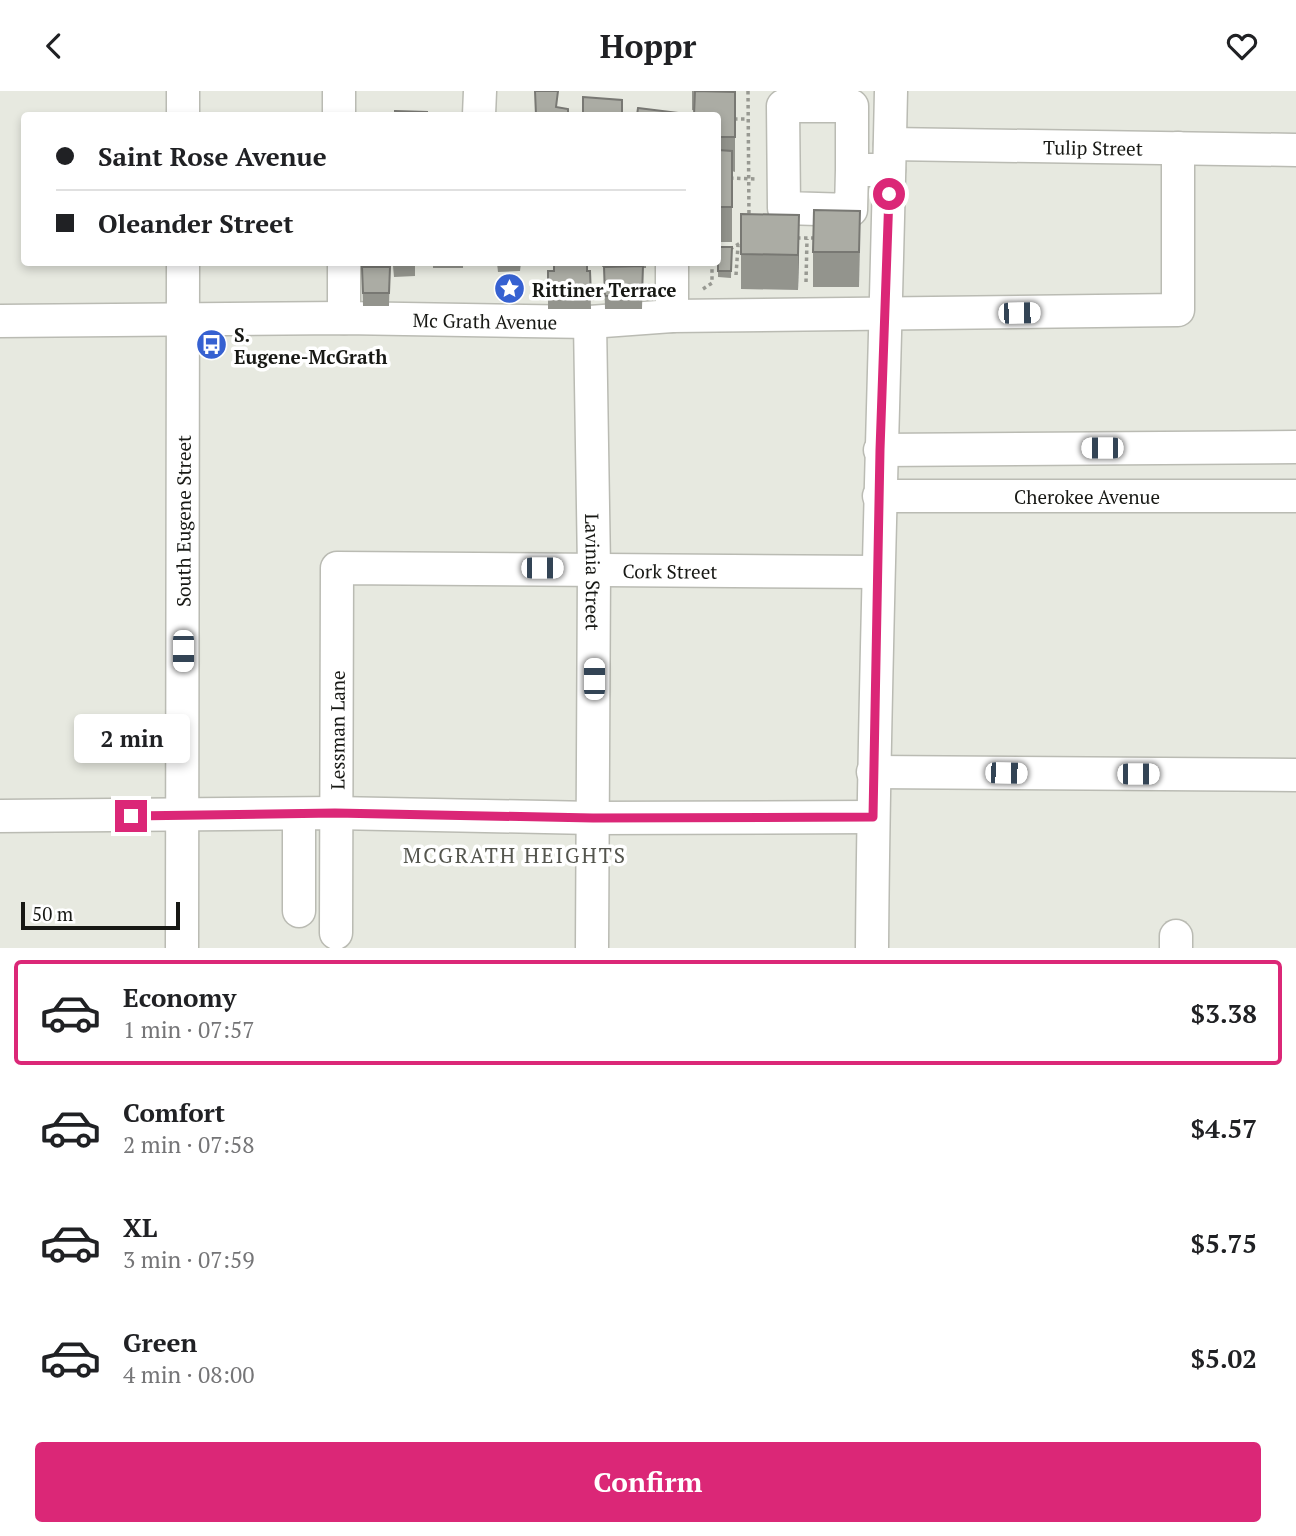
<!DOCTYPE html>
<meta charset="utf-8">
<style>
body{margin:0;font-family:"PT Serif",serif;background:#f6f6f6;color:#202124;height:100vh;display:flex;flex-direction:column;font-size:26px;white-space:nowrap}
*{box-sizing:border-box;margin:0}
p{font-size:23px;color:#757577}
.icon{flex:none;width:38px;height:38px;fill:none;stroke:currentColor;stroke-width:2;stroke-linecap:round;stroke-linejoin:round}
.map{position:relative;height:857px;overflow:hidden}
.sheet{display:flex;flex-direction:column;background:#fff;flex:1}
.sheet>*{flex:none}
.top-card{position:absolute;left:21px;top:21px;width:700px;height:154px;border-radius:7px;box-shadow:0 4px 10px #0003;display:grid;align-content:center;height:154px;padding:0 35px;background:#fff}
.scale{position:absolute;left:21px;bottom:18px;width:159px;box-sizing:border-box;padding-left:7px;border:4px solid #171814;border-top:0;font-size:19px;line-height:24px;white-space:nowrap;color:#171814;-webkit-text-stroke:5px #fff;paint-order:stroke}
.end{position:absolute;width:32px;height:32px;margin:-16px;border:9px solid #db2777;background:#fff;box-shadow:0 0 0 4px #fff}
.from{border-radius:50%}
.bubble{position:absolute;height:49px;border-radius:7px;background:#fff;box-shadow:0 4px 10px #0003;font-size:23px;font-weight:700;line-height:49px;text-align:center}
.car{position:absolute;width:21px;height:42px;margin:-21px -10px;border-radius:9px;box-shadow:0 0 5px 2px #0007;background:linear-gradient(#fff 24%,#345 0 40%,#fff 0 76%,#345 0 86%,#fff 0)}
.top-card b{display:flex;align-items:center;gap:24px;height:66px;font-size:26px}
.top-card b+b{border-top:2px solid #e0e0e0}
.top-card i{width:18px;height:18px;background:#202124}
ul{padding:12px 0 0;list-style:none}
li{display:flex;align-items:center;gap:21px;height:105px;margin:0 14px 10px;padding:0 21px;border:4px solid transparent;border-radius:7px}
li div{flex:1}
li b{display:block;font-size:26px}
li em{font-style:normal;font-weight:700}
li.on{border-color:#db2777}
li>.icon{width:63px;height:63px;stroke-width:1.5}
.primary-button{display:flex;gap:14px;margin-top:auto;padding:14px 35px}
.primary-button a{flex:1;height:80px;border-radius:7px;background:#db2777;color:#fff;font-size:28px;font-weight:700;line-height:80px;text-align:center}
header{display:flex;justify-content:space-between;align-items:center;height:91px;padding:0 35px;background:#fff;font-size:32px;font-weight:700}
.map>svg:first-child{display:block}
</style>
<header><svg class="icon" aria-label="back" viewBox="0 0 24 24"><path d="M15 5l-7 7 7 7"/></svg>Hoppr<svg class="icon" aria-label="heart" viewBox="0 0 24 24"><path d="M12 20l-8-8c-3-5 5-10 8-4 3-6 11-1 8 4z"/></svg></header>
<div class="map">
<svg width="1296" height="857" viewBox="0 0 1296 857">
<rect width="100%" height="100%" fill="#e7e9e0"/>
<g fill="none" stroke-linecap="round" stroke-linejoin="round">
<defs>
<g id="minor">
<polyline points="183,0 183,24"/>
<polyline points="339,24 339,0"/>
<polyline points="479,24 480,0"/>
<path id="s1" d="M 890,53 L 1296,59"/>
<polyline points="852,79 852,15 783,15 784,117 851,119 852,79 889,79"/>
<polyline points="344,172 344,227"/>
<polyline points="672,172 672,225"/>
<path id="s2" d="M 0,230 L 344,227 L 590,231 L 672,225 L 1178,219 L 1178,57"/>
<path id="s3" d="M 590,231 L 594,477 L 592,857"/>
<polyline points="880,359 1296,356"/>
<path id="s4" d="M 879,405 L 1296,405"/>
<polyline points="873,681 1296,684"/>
<polyline points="0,725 335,722 593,727 873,726"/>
<polyline points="299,820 299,723"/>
<path id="s5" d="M 336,842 L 337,477 L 877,481"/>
<polyline points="1176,845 1176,857"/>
<path id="s6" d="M 182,857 L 183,172"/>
<path d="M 872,857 C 874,571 885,286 891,0"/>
</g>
</defs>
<use href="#minor" stroke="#babbb3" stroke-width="35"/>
<g stroke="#989992" stroke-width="3.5" stroke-dasharray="3.5 3.5" stroke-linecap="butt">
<polyline points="748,0 749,127"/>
<polyline points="734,28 748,28"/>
<polyline points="730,87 757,88"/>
<polyline points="797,147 817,147"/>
<polyline points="730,158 744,150"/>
<polyline points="736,184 738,155"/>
<polyline points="806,191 807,148"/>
<polyline points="703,198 712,192 712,172"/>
</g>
<use href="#minor" stroke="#fff" stroke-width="32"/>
</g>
<g fill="#93948d">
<polygon points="692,0 735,1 735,81 732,80 732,151 718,151 718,24 692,19"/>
<polygon points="741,123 799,158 798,199 741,198"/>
<polygon points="860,155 859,196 813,196 813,161"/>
<polygon points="718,156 732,156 731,187 718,186"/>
<polygon points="377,172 415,172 415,185 394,186 393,175 377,175"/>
<rect x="433" y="172" width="30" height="5"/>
<polygon points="497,172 521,172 520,180 498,181"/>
<polygon points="602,172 646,172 646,177 643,177 642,218 605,218 604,176 602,176"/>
<polygon points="362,176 390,176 389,215 363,215"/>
<polygon points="548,180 590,180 591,218 548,218"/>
</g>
<polygon fill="#787873" points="799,124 799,158 798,199 798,164"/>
<g fill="#abaca4" stroke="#787873" stroke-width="2">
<polygon points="535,0 558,0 556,16 568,18 568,24 536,24"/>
<polygon points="695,0 735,1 735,46 718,46 718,24 694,24"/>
<polygon points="583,6 622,9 622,24 583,24"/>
<polygon points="638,17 679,22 678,24 637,24"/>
<polygon points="395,20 427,21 427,24 395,24"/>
<polygon points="718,59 732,60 732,116 718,116"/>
<polygon points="814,119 860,120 859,161 813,161"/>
<polygon points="741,123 799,124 798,164 741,163"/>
<polygon points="718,156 732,156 731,180 718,180"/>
<polygon points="394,172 415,172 394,173"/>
<polygon points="554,172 587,172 587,180 590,180 591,205 548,205 548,180 554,180"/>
<polygon points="643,175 642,204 605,205 604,176"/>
<polygon points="362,176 390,176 389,202 363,202"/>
</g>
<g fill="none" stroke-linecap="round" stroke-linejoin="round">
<polyline stroke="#db2777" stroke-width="9" points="131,725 335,722 593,727 873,726 880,359 889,103"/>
</g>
<defs>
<symbol id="sight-disc" viewBox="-11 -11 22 22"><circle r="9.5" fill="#3661d1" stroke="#fff"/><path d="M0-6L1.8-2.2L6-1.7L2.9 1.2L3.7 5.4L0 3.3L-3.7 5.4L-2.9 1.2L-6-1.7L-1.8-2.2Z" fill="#fff"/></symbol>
<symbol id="bus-disc" viewBox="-11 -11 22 22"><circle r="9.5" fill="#3661d1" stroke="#fff"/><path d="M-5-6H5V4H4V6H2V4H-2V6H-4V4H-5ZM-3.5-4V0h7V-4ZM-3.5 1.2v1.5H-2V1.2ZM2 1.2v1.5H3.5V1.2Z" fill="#fff"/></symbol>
</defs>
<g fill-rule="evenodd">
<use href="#sight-disc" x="492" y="180" width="35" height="35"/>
<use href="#bus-disc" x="194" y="236" width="35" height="35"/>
</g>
<g text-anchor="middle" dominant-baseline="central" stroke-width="7" stroke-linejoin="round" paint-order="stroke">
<g font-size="19" fill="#171814" stroke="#fff">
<text stroke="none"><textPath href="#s1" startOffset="203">Tulip Street</textPath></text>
<text stroke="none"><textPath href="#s2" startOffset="485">Mc Grath Avenue</textPath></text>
<text stroke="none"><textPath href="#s4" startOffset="208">Cherokee Avenue</textPath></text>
<text stroke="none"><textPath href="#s6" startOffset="427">South Eugene Street</textPath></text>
<text stroke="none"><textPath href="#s5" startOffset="698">Cork Street</textPath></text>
<text stroke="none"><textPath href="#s3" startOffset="250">Lavinia Street</textPath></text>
<text stroke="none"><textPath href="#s5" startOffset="203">Lessman Lane</textPath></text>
</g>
<g font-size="19" font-weight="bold" fill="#171814" stroke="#fff" text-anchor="start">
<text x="532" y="198">Rittiner Terrace</text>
<text x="234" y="243">S.<tspan x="234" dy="22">Eugene-McGrath</tspan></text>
</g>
<g font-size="21" letter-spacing="2" fill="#54554e" stroke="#fff">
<text x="515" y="764">MCGRATH HEIGHTS</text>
</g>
</g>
</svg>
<div class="scale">50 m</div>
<i class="end from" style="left:889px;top:103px"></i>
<i class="end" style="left:131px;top:725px"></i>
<div class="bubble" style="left:74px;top:623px;width:116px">2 min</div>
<i class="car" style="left:1019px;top:222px;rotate:89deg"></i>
<i class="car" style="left:1102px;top:357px;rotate:270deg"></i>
<i class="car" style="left:542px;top:477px;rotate:90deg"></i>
<i class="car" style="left:183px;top:560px;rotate:180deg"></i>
<i class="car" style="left:594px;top:588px;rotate:0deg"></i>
<i class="car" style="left:1006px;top:682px;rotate:91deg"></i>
<i class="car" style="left:1138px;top:683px;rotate:90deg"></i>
<div class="top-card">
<b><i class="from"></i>Saint Rose Avenue</b>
<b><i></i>Oleander Street</b>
</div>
</div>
<section class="sheet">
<ul>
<li class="on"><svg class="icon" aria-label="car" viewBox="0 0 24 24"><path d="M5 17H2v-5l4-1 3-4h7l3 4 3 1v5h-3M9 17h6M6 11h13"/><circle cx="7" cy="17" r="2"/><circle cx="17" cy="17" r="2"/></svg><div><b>Economy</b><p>1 min · 07:57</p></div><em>$3.38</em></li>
<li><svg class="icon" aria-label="car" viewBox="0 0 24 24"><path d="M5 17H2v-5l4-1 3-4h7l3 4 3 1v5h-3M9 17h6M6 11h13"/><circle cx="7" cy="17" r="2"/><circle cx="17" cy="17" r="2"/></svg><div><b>Comfort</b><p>2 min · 07:58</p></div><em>$4.57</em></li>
<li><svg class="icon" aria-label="car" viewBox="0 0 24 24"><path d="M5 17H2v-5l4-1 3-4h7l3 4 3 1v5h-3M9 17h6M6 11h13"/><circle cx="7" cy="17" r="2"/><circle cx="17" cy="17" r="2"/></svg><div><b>XL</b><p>3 min · 07:59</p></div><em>$5.75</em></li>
<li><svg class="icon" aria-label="car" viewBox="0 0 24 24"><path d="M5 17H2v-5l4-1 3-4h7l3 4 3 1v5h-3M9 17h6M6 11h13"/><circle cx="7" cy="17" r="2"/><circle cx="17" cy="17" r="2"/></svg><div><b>Green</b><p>4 min · 08:00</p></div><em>$5.02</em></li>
</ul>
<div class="primary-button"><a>Confirm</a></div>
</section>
